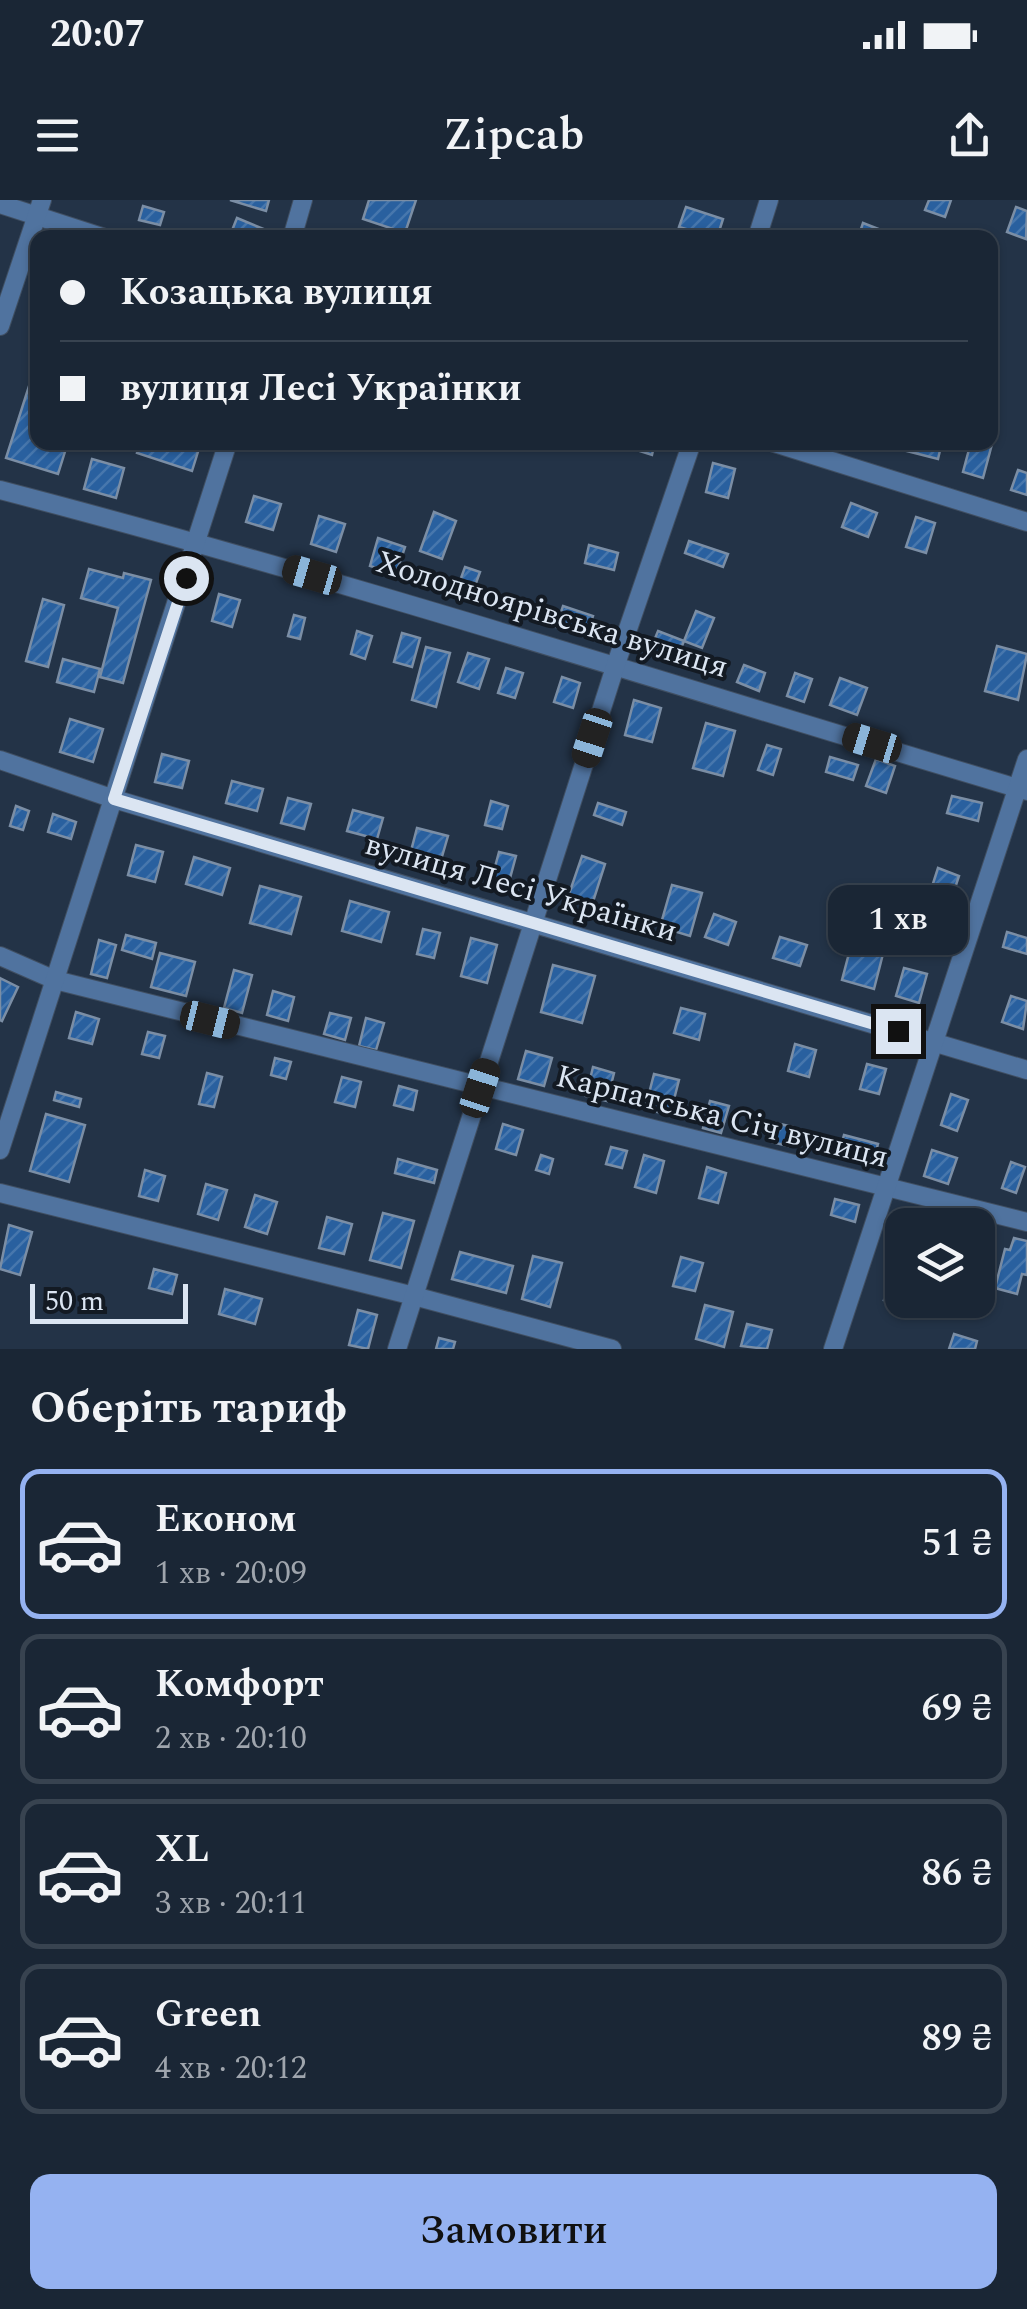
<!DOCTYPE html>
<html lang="uk">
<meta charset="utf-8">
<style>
body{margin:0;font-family:Spectral,serif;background:#232e3d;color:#f1f3f6;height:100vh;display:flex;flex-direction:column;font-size:38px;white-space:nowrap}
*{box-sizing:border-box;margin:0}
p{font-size:32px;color:#9fa5ad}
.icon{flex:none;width:55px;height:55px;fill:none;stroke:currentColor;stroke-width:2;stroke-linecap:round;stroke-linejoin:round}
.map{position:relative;height:1149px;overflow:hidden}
.drawer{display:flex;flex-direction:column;background:#1a2635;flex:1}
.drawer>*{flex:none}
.hud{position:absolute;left:30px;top:30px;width:968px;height:220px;border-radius:20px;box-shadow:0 2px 8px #0004,0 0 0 2px #384350;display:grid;align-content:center;height:220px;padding:0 30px;background:#1a2635}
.buttons{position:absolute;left:885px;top:1008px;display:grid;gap:20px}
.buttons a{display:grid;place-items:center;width:110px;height:110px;border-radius:20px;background:#1a2635;box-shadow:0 2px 8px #0004,0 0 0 2px #384350;font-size:50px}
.scale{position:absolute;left:30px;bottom:25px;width:158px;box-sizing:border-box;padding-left:10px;border:5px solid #dbe5f2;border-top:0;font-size:28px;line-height:35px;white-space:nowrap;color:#dbe5f2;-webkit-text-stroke:8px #131a23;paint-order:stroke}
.end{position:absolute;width:45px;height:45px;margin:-22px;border:12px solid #dbe5f2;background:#111;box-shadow:0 0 0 5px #111}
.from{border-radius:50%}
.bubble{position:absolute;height:70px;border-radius:20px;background:#1a2635;box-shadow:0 2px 8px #0004,0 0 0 2px #384350;font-size:32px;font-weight:600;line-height:70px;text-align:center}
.car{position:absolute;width:30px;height:60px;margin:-30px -15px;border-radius:12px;box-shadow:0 0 8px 2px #0007;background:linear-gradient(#222 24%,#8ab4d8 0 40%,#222 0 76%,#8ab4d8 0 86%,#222 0)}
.hud b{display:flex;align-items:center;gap:35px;height:95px;font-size:38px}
.hud b+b{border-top:2px solid #384350}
.hud i{width:25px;height:25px;background:#f1f3f6}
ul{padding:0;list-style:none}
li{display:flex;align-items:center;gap:30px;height:150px;margin:0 20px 15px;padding:0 10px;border:5px solid #384350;border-radius:20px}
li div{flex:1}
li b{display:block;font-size:38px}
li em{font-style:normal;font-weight:600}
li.current{border-color:#95b2f1}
li>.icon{width:90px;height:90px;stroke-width:1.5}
h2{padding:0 30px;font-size:45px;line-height:120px}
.primary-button{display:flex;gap:20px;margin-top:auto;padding:20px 30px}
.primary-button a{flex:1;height:115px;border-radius:20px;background:#95b2f1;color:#111;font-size:40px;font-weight:600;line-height:115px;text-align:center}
.status{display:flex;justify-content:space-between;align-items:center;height:70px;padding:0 50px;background:#1a2635;direction:ltr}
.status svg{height:28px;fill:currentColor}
header{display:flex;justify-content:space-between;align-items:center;height:130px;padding:0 30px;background:#1a2635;font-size:45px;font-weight:600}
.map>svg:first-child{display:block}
</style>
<div class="status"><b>20:07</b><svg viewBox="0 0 49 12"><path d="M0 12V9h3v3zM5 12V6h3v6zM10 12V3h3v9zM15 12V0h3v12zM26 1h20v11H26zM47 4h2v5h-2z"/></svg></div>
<header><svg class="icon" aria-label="menu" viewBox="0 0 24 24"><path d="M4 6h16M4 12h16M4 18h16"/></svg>Zipcab<svg class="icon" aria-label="share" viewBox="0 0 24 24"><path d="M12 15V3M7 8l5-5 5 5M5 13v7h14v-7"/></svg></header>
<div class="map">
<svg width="1027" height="1149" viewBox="0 0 1027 1149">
<defs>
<pattern id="building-hatch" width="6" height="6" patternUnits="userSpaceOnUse" patternTransform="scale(2.5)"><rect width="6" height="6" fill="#29609f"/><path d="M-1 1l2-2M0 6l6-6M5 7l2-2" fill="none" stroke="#4777ad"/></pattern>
</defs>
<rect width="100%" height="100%" fill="#233347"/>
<g fill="url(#building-hatch)" stroke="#7b8ea5" stroke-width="2.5">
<polygon points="230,0 269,0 266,11"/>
<polygon points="369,0 416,0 405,33 363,19"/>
<polygon points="929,0 951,0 945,17 925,10"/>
<polygon points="143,6 164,12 160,25 139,20"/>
<polygon points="686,7 723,19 717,38 679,27"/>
<polygon points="1016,7 1027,11 1026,39 1007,32"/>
<polygon points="237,18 266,30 263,38 229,38"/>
<polygon points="863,23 894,35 893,38 858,38"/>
<polygon points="38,158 38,242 68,242 58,274 6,258"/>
<polygon points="140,242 201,242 192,271 137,253"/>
<polygon points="632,242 655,242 652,255 630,248"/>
<polygon points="905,242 942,242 938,259 903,250"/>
<polygon points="971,242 992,244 983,278 963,272"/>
<polygon points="92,259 124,268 116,298 84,289"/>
<polygon points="713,263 735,269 728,298 706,292"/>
<polygon points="1018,270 1027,273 1027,295 1011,290"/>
<polygon points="254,296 281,304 273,330 246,322"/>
<polygon points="851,303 877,313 868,337 842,327"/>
<polygon points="434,312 456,321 442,359 420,351"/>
<polygon points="319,316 345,324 336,352 311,344"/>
<polygon points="916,317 935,323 926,353 906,347"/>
<polygon points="378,338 405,347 396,374 370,366"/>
<polygon points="689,341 728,354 723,367 685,353"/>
<polygon points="589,345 618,353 614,370 585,363"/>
<polygon points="465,367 480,372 472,394 457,389"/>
<polygon points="89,369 123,378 124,373 151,380 123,483 100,477 118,408 81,398"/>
<polygon points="219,394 240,400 232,427 212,421"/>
<polygon points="43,399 64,405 48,467 26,461"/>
<polygon points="563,406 593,416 586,437 556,427"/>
<polygon points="696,411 714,418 702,448 684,441"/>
<polygon points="294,415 305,418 300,439 288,436"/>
<polygon points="357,431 372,436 365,459 351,454"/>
<polygon points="658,431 684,441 675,463 649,453"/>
<polygon points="402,433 420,438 412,467 394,462"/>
<polygon points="997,446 1027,454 1018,500 985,491"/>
<polygon points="426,447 450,453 436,507 412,500"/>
<polygon points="468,453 489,459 479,489 458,482"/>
<polygon points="63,459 100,469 94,492 57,482"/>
<polygon points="744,465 765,473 759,491 737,482"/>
<polygon points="506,468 523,473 515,498 498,493"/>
<polygon points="795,473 812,479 804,502 787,496"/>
<polygon points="562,477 580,483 573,508 554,502"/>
<polygon points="840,478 867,488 857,515 830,505"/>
<polygon points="634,500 661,508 652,542 625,535"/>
<polygon points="70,519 103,529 93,562 60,552"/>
<polygon points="706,523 735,531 723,576 693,568"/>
<polygon points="767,545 781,549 773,575 758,570"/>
<polygon points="162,554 189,561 182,588 155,582"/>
<polygon points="830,557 858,565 853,580 826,572"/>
<polygon points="876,559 895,566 886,593 866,586"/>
<polygon points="232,581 263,589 257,611 226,603"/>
<polygon points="952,596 982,603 978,621 947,613"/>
<polygon points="288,598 311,604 304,629 281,623"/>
<polygon points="491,601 508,606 502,629 485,625"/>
<polygon points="598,603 626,612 622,625 594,615"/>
<polygon points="16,606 29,611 23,630 10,626"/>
<polygon points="353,610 383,618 377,639 347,631"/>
<polygon points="53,614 76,622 71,639 48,632"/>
<polygon points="417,628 448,636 441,660 411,651"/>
<polygon points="136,645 163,652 155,682 128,675"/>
<polygon points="499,652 516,656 509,682 492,678"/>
<polygon points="582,656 605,664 592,705 568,697"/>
<polygon points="194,657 230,668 222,695 186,684"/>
<polygon points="938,668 959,676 950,703 929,696"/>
<polygon points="672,685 702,693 690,736 660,727"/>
<polygon points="260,686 301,697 291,734 250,723"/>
<polygon points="350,701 389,712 381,742 342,731"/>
<polygon points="714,714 736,722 728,745 705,737"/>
<polygon points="423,729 440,733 434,758 417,754"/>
<polygon points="1007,732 1027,738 1027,754 1003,747"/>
<polygon points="126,735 156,743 152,759 122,750"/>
<polygon points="780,737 807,745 800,766 773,758"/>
<polygon points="471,738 497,745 487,783 461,776"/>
<polygon points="99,740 116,745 107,778 91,774"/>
<polygon points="852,742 884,750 874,789 842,780"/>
<polygon points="160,753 195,762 186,796 151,787"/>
<polygon points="553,765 595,776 582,823 541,812"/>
<polygon points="904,768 927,774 919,803 896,796"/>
<polygon points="234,770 252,775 242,813 224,808"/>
<polygon points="0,778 18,787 2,821 0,820"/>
<polygon points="273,791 294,797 288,821 267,815"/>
<polygon points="1011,796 1027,801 1023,829 1002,822"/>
<polygon points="681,808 705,814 699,840 674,833"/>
<polygon points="76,812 99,819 92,844 69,838"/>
<polygon points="330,813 351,818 345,840 324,834"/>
<polygon points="366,818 384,823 376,850 359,846"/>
<polygon points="148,832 165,836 159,858 142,854"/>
<polygon points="795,844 816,850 809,877 788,871"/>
<polygon points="526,851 552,858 544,886 518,879"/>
<polygon points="275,858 291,862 286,879 271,875"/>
<polygon points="867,864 886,869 879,894 860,889"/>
<polygon points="593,867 614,873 607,901 586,896"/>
<polygon points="207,873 222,877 214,907 199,904"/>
<polygon points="654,874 679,880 670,915 645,909"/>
<polygon points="342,877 361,882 355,907 335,902"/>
<polygon points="399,886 417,891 413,910 394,905"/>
<polygon points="56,892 81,899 79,907 54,900"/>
<polygon points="951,894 968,900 957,931 941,925"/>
<polygon points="710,901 729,906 721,933 703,928"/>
<polygon points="46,914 85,925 69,982 30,971"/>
<polygon points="776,923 793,927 788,946 772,942"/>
<polygon points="503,924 523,930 516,955 496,949"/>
<polygon points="844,935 878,944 872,966 838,956"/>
<polygon points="611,947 627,951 622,968 606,964"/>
<polygon points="932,950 957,958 948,984 924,976"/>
<polygon points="541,955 553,959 549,974 536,970"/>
<polygon points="644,955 664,961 656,993 635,987"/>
<polygon points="398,959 437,970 434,983 395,973"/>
<polygon points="1011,962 1025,967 1016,993 1002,988"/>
<polygon points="707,967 726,973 718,1003 699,998"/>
<polygon points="145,970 165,976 158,1001 139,996"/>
<polygon points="206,984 227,990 218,1020 198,1014"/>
<polygon points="255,995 277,1002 267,1034 245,1027"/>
<polygon points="835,999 859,1005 855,1022 831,1015"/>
<polygon points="383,1013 414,1021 401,1068 370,1060"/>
<polygon points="327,1017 352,1024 344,1054 319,1048"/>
<polygon points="9,1025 32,1032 20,1075 0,1069"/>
<polygon points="978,1029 990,1033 984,1055 978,1053"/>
<polygon points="1014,1038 1027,1041 1027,1075 1022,1074 1017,1094 995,1088 1005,1049 1010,1050"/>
<polygon points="460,1052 513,1066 506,1093 452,1079"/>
<polygon points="533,1056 562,1063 550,1107 522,1099"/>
<polygon points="681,1057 703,1063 695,1091 673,1086"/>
<polygon points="154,1069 177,1075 172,1094 149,1088"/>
<polygon points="225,1089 262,1099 255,1124 219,1114"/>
<polygon points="887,1089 902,1093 903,1105 884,1100"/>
<polygon points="705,1105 733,1112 724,1147 696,1139"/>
<polygon points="358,1110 377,1115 368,1149 349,1145"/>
<polygon points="747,1124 772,1130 767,1149 741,1146"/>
<polygon points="954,1134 977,1141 975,1149 949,1149"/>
<polygon points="439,1138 455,1142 453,1149 436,1149"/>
</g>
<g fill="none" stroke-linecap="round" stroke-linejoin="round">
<defs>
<g id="street">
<polyline points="0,4 105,38"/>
<polyline points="292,38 303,0"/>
<polyline points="757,38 769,0"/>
<polyline points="0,126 42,0"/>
<polyline points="771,242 1027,322"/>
<path d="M 0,290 C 346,380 685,489 1027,591"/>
<polyline points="0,560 114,599 1027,870"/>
<polyline points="0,756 55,780 1027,1022"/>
<polyline points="0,950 228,242"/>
<polyline points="0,993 414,1096 612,1149"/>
<polyline points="397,1149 616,464 692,242"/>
<polyline points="833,1149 1027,559"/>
</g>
</defs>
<use href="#street" stroke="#404f62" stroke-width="20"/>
<use href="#street" stroke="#50739f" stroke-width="18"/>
</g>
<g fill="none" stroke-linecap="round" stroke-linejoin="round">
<polyline stroke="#dbe5f2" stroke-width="12" points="186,378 114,599 898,831"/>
</g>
<g text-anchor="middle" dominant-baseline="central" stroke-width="8" stroke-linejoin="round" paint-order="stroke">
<g font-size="32" fill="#dbe5f2" stroke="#131a23">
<text transform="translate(552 415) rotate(17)">Холодноярівська вулиця</text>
<text transform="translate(521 688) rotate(16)">вулиця Лесі Українки</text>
<text transform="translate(722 917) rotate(14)">Карпатська Січ вулиця</text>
</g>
</g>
</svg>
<div class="buttons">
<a><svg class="icon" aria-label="layers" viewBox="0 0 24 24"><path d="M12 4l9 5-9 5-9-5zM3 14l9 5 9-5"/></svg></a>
</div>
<div class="scale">50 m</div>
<i class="end from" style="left:186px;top:378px"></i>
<i class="end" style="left:898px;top:831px"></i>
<div class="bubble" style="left:828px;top:685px;width:140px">1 хв</div>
<i class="car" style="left:312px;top:375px;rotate:286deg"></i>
<i class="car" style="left:592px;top:538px;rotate:198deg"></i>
<i class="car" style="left:872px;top:543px;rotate:287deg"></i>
<i class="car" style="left:210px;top:820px;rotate:104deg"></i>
<i class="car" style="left:480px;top:888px;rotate:18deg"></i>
<div class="hud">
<b><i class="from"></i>Козацька вулиця</b>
<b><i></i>вулиця Лесі Українки</b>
</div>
</div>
<section class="drawer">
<h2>Оберіть тариф</h2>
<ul>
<li class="current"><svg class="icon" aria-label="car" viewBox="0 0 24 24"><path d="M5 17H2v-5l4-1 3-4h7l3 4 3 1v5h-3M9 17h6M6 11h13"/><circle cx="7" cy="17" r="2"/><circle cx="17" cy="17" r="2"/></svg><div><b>Економ</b><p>1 хв · 20:09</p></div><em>51 ₴</em></li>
<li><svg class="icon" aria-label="car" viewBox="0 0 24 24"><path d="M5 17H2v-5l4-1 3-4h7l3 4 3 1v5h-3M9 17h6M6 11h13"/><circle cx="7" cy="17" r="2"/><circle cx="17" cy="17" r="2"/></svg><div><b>Комфорт</b><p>2 хв · 20:10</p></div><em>69 ₴</em></li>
<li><svg class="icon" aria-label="car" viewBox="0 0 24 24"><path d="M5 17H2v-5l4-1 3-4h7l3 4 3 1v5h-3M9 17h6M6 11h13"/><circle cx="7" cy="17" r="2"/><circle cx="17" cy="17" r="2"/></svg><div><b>XL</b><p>3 хв · 20:11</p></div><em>86 ₴</em></li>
<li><svg class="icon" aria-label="car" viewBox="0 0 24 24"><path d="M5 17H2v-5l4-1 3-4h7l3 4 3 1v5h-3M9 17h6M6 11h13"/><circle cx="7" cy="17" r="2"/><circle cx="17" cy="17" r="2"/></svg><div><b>Green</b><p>4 хв · 20:12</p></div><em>89 ₴</em></li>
</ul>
<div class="primary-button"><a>Замовити</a></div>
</section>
